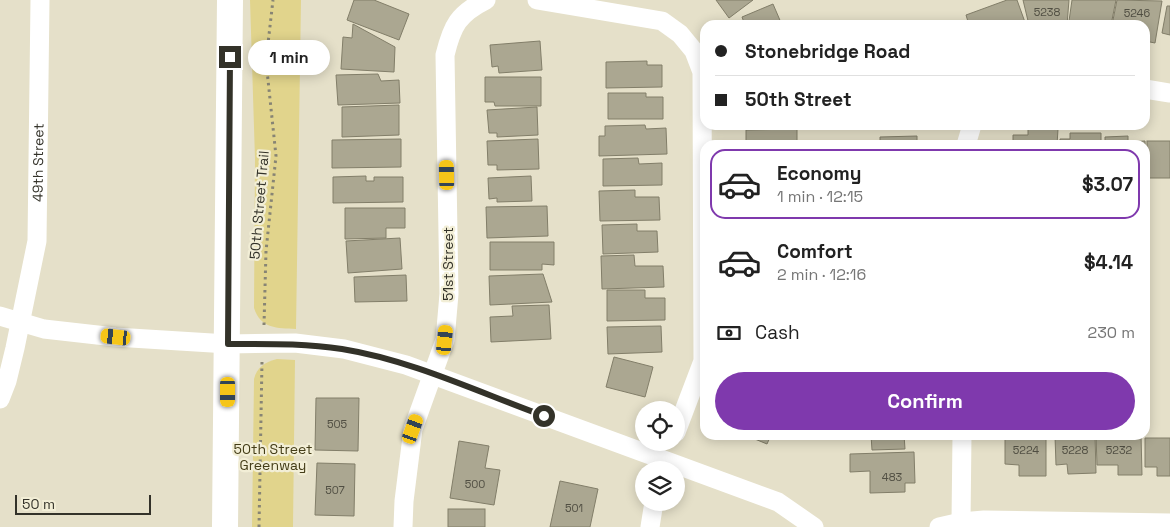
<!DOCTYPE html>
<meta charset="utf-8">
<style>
body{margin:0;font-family:"Space Grotesk",sans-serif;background:#f6f6f6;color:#222;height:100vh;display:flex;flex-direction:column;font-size:19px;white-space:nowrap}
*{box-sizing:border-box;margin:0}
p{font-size:16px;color:#767676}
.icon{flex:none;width:28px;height:28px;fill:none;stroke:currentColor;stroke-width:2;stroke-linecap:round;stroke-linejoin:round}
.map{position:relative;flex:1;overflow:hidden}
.details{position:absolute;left:700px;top:140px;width:450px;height:300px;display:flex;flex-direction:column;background:#fff;border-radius:15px;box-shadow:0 2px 12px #0003}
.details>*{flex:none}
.banner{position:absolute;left:700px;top:20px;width:450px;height:110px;border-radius:15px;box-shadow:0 2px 12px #0003;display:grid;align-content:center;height:110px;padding:0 15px;background:#fff}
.buttons{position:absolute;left:635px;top:401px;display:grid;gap:10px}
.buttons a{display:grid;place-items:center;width:50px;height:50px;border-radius:50%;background:#fff;box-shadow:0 2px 12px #0003;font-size:25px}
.scale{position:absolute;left:15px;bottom:12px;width:136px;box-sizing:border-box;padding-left:5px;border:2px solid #333229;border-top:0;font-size:14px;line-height:18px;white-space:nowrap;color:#333229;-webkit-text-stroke:4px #f2eed6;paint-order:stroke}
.end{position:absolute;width:22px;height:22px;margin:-11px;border:6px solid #333229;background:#fff;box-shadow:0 0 0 2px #fff}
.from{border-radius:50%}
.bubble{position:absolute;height:35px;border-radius:18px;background:#fff;box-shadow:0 2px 12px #0003;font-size:16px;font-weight:700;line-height:35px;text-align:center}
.car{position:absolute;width:15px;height:30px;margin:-15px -8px;border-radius:6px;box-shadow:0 0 4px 1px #0007;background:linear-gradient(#f5c518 24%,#345 0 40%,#f5c518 0 76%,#345 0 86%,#f5c518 0)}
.banner b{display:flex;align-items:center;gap:18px;height:48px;font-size:19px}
.banner b+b{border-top:1px solid #e0e0e0}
.banner i{width:12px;height:12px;background:#222}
ul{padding:9px 0 0;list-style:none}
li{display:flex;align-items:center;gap:15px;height:70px;margin:0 10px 8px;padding:0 5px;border:2px solid transparent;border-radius:15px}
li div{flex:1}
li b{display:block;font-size:19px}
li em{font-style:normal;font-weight:700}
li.current{border-color:#7f39ad}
li>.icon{width:45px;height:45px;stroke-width:1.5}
.pay{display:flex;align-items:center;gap:12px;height:55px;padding:0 15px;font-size:19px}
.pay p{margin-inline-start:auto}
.primary-button{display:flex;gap:10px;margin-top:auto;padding:10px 15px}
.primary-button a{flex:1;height:58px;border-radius:30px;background:#7f39ad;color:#fff;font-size:20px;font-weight:700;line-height:58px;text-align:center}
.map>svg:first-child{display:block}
</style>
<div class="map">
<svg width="1170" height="527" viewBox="0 0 1170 527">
<rect width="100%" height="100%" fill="#e5e0c9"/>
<g fill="#e1d48c">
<path d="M 250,0 L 301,0 L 296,329 C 277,328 261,329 254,308 L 255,159 Z"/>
<path d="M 277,359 L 295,360 L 293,527 L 252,527 L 254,379 C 257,367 265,362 277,359 Z"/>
</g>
<g fill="#aba791" stroke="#827e69">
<polygon points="354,0 374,0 409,14 399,40 347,20"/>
<polygon points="716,0 753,0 729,18"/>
<polygon points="1007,0 1017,0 1026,25 969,25 966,15"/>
<polygon points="1023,0 1069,0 1067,25 1029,25"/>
<polygon points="1072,0 1116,0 1111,25 1088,25 1069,21"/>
<polygon points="1117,0 1162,1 1155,43 1145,41 1145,25 1112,25"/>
<polygon points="773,4 782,25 745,25 742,17"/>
<polygon points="1167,6 1170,6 1170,35 1162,33"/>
<polygon points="353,24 395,47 394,72 341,69 343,37 352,38"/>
<polygon points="540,41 542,70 499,73 498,66 492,67 490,45"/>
<polygon points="647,61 647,65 662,65 662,87 606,88 606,62"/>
<polygon points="378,74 381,81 399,80 400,103 338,105 336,75"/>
<polygon points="485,77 541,77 541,106 495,106 494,102 485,102"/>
<polygon points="608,93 646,93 646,97 663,97 663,119 608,119"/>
<polygon points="399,105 399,135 342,137 342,107"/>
<polygon points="537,107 538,135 497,137 497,133 489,133 487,110"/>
<polygon points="645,125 646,129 666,128 667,154 599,156 599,136 605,136 605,126"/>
<polygon points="797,129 797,145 746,145 746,130"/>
<polygon points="1028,129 1058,129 1057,145 1013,145 1013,135 1028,135"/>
<polygon points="1070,133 1101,133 1101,145 1060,145 1060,139 1070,139"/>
<polygon points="917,136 917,145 880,145 880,137"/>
<polygon points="1128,136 1128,142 1145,141 1146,175 1145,145 1105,145 1105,137"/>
<polygon points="401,139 401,167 332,168 332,140"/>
<polygon points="538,139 539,169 497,170 497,165 488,165 487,141"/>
<rect x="1147" y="141" width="23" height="37"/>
<polygon points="638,158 639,164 662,163 662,185 603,186 603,159"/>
<polygon points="366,176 366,181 374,181 374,177 403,177 403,202 333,203 333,177"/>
<polygon points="531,176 532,201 497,202 497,198 489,199 488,178"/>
<polygon points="635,190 635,197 659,197 660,220 600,221 599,191"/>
<polygon points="547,206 548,236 487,238 486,207"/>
<polygon points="345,208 405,208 405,228 386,228 386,238 345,239"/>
<polygon points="637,224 637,231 657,231 658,252 603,254 602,225"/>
<polygon points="400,238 402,269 348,273 346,241"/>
<polygon points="490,242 554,242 554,265 542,264 542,270 490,270"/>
<polygon points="634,255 635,266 663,266 664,287 602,289 601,256"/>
<polygon points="543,274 552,302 490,305 489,276"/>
<polygon points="406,275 407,301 355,302 354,277"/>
<polygon points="607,290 645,290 645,298 665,298 665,320 607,321"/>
<polygon points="549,305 551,339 491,342 490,317 513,316 512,306"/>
<polygon points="661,326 662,352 608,354 607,327"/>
<polygon points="614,357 653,367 645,397 606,387"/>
<polygon points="316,398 359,398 358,451 315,450"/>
<polygon points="745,435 771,435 767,444"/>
<polygon points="871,435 915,435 904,435 905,449 872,450"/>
<polygon points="1005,435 1046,435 1046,476 1019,476 1019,465 1005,464"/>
<polygon points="1095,435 1096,473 1068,474 1067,464 1056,465 1055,436"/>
<polygon points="1096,435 1141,435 1142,475 1118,475 1118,465 1097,465"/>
<polygon points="1145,438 1170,438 1170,476 1157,476 1157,467 1145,467"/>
<polygon points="459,441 489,446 485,468 500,470 494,505 450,498"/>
<polygon points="914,452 915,483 905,483 905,492 870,493 870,471 850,472 850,454"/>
<polygon points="317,463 355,464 354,516 315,515"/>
<polygon points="560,481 598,489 590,527 550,527"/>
<rect x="448" y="509" width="37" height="18"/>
</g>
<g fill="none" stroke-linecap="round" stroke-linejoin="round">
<g stroke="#878474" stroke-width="3" stroke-dasharray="2.5 4" stroke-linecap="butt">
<polyline points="264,325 266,251 276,156 266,61 273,0"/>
<polyline points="259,527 262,361"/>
</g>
<g stroke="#fff" stroke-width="19">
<polyline points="537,0 662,21 680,34 694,51 702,72 703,361 676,432"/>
<polyline points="1145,89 1170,93"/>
<polyline points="966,145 972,125"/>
<polyline points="0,316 44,329 115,337 228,344 295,343 344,349 406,365 778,502 814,527"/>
<path id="s1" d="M 0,399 L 7,381 L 15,348 L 37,241 L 40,0"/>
<polyline points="961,522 962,435"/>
<path d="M 403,527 L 404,501 L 413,429 L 445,340 L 449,294 L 445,55 C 452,26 458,14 486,0"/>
<polyline points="650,527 654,502"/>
<polyline points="939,527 961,522 984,520 1170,523"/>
</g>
<polyline stroke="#fff" stroke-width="26" points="225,527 230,0"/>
</g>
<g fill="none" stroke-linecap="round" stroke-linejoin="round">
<path stroke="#333229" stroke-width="6" d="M 230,57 L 228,344 C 267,344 304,343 342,349 C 411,360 478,392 544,416"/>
</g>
<g text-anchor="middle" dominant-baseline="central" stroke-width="4.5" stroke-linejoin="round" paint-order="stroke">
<g font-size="11" fill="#514f43">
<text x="1047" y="12">5238</text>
<text x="1137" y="13">5246</text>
<text x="337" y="424">505</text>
<text x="1026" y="450">5224</text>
<text x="1075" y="450">5228</text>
<text x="1119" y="450">5232</text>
<text x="892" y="477">483</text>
<text x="475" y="484">500</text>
<text x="335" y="490">507</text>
<text x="574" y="508">501</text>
</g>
<g font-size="14" fill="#333229" stroke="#f2eed6">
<text stroke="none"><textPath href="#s1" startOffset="241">49th Street</textPath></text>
<text transform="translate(259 205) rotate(-85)">50th Street Trail</text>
<text transform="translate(448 264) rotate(-90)">51st Street</text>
</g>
<g font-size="14" fill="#443d18" stroke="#f2eed6">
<text x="273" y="449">50th Street<tspan x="273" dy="16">Greenway</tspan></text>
</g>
</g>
</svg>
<div class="buttons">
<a><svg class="icon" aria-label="locate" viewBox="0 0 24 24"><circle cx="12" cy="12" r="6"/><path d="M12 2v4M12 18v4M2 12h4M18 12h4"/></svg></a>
<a><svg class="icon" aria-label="layers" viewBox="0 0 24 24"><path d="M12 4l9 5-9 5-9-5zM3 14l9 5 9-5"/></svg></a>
</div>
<div class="scale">50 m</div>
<i class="end from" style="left:544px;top:416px"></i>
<i class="end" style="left:230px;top:57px"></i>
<div class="bubble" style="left:248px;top:40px;width:82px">1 min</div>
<i class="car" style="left:447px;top:175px;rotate:359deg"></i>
<i class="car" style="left:116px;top:337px;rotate:276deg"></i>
<i class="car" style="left:445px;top:340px;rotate:6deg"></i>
<i class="car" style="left:228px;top:392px;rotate:180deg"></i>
<i class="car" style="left:413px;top:429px;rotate:20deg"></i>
<div class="banner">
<b><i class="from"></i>Stonebridge Road</b>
<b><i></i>50th Street</b>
</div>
<section class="details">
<ul>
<li class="current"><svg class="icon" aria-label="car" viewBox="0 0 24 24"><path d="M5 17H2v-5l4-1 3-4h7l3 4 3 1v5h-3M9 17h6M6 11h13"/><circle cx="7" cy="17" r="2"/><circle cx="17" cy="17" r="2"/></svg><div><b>Economy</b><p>1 min · 12:15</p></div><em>$3.07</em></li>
<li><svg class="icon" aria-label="car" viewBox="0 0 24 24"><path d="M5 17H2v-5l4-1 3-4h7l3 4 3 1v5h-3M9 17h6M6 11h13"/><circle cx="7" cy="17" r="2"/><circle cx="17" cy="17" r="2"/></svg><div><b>Comfort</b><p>2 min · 12:16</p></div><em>$4.14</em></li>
</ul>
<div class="pay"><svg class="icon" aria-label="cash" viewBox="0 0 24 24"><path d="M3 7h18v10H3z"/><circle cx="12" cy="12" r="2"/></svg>Cash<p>230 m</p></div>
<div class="primary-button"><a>Confirm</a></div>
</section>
</div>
